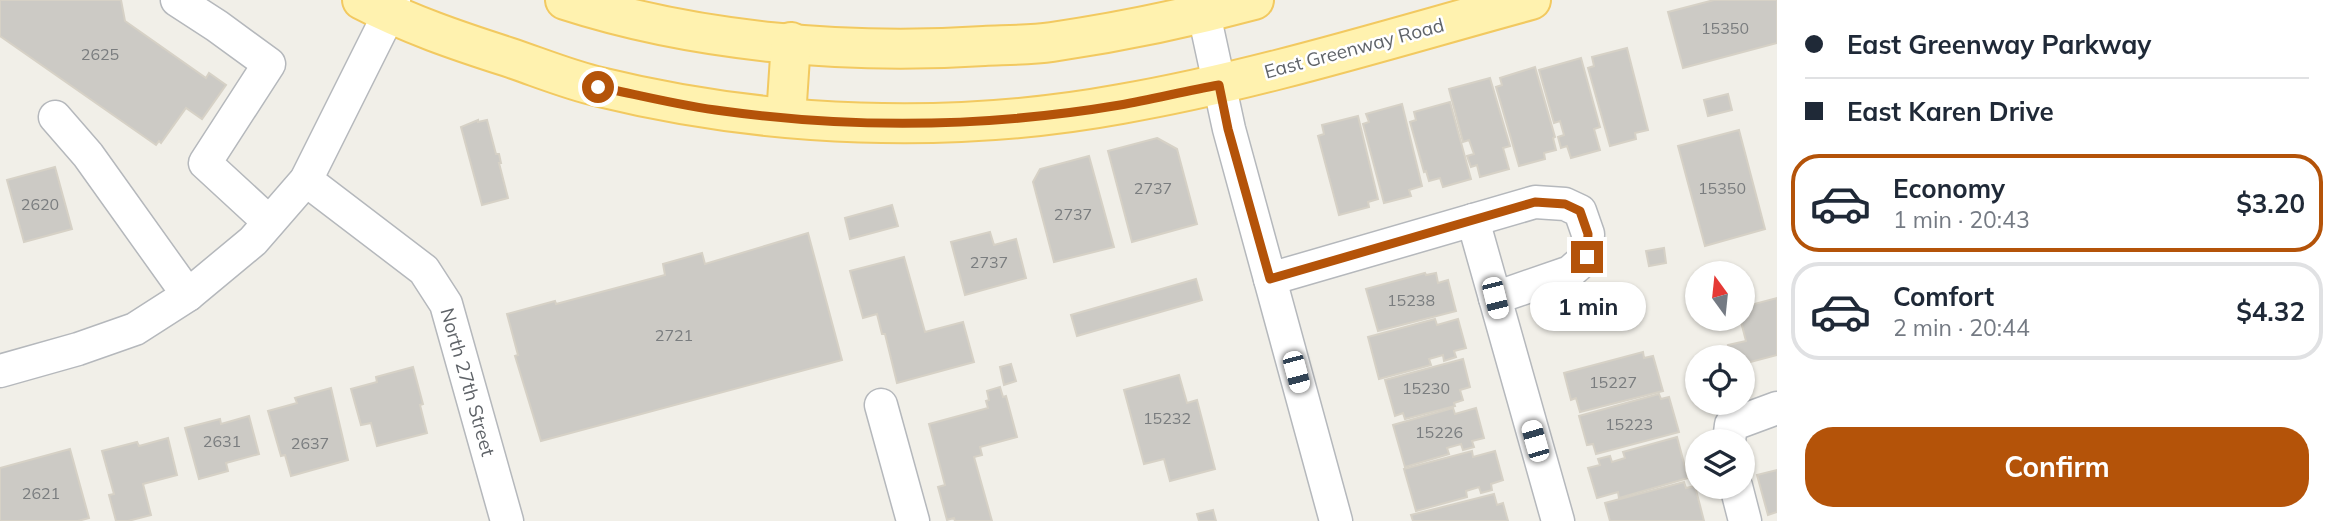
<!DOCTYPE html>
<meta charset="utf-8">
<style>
body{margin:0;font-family:Mulish,sans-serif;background:#f2f2f3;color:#1f2937;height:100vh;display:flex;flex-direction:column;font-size:26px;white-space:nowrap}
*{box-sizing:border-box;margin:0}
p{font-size:23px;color:#747a83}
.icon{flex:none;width:38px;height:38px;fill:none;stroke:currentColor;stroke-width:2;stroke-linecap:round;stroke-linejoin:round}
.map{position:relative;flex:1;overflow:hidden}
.drawer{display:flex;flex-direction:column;background:#fff;width:560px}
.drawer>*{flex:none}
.top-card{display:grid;align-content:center;height:154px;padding:0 28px;background:#fff}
.needle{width:46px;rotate:345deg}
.tools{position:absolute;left:1685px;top:261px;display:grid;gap:14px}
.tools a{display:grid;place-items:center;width:70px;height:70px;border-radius:50%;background:#fff;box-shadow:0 2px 5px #0004;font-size:35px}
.end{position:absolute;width:32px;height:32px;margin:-16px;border:9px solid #b45309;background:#fff;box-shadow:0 0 0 4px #fff}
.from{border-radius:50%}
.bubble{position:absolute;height:49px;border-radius:24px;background:#fff;box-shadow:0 2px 5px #0004;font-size:23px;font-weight:700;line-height:49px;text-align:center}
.car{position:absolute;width:21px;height:42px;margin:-21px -10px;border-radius:9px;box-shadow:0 0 5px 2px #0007;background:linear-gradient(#fff 24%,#345 0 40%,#fff 0 76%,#345 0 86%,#fff 0)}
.top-card b{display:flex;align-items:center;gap:24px;height:66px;font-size:26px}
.top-card b+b{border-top:2px solid #e0e1e3}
.top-card i{width:18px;height:18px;background:#1f2937}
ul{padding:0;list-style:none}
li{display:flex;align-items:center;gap:21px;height:98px;margin:0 14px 10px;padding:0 14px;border:4px solid #e0e1e3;border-radius:28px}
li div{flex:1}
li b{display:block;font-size:26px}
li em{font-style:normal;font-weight:700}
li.current{border-color:#b45309}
li>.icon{width:63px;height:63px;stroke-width:1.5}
.primary-button{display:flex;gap:14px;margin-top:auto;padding:14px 28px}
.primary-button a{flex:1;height:80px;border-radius:28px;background:#b45309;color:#fff;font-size:28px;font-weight:700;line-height:80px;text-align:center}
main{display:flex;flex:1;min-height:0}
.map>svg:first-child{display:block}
</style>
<main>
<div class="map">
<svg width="1777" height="521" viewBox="0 0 1777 521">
<rect width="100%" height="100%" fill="#f1efe8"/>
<g fill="#cccac5" stroke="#d6d1c6" stroke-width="2">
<polygon points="0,0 121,0 125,21 206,78 209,73 226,85 202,119 186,108 161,143 159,141 156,145 0,36"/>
<polygon points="1714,0 1777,0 1777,43 1683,68 1668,12"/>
<polygon points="1627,48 1648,130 1635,133 1636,139 1610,146 1588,68 1594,66 1592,57"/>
<polygon points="1581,58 1600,127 1594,129 1600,150 1571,158 1567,146 1561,148 1558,137 1564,135 1560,121 1554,123 1539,70"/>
<polygon points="1535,67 1555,137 1553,138 1556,150 1544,153 1545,159 1519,166 1496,87 1502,85 1500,78"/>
<polygon points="1490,78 1510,146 1503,148 1509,169 1480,177 1477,165 1471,167 1467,156 1474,154 1469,140 1463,142 1449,89"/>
<polygon points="1728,94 1732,110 1708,116 1704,100"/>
<polygon points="1450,102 1471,179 1443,187 1440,178 1429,181 1426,171 1424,172 1410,122 1416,120 1414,112"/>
<polygon points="1402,104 1422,186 1409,190 1411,196 1384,203 1363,124 1369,122 1366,114"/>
<polygon points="1358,116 1378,199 1368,202 1369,207 1339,215 1318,136 1324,134 1322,125"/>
<polygon points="478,120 478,122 487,120 496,154 499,154 501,163 499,163 508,198 482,205 461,127"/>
<polygon points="1739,130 1765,229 1705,246 1678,146"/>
<polygon points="1157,138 1177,149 1197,224 1132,242 1108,151"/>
<polygon points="1089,156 1114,247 1054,262 1033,182 1040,169"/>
<polygon points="55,167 72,229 24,242 7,180"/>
<polygon points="892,205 898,226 850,239 845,218"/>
<polygon points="990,232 994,245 1016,239 1026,278 965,295 951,242"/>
<polygon points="808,233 842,360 541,441 515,356 518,355 507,314 555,301 556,304 665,275 663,264 702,253 705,264"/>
<polygon points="1664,248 1666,263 1649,266 1646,251"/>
<polygon points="904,257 925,332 963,322 974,362 897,383 885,334 882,334 877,314 863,318 850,271"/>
<polygon points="1425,273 1426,275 1436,273 1438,283 1448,280 1456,311 1378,331 1366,289"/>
<polygon points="1196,279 1202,300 1077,336 1071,315"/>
<polygon points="1777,298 1777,355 1743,364 1743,357 1732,357 1728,345 1746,341 1740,318 1743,318 1743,307"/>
<polygon points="1435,319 1437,325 1458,319 1466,348 1454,351 1456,357 1444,361 1443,355 1429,359 1431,365 1379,379 1368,337"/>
<polygon points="1643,352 1644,358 1653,356 1663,391 1580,412 1576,398 1571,400 1564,373"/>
<polygon points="1463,359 1470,387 1460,390 1463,400 1454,403 1455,406 1405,419 1403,413 1395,416 1385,380"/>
<polygon points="1011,364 1016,381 1004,385 1000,367"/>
<polygon points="413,367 423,404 420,405 427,433 377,446 371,423 361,425 351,389 377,382 376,377"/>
<polygon points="1179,375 1187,403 1197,400 1215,469 1170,481 1164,459 1144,464 1124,390"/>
<polygon points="1000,387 1003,397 1006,396 1017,437 980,447 982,455 974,457 992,521 955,521 954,518 947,520 938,487 945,485 929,424 988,408 986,401 989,400 987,391"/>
<polygon points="331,388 348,460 291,476 285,455 281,456 268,411 297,403 295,398"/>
<polygon points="1659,394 1661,399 1669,397 1679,432 1596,454 1593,444 1587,445 1579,416"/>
<polygon points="1453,408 1455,414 1476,408 1484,438 1472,441 1474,447 1463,450 1461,444 1447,448 1449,454 1405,467 1393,425"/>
<polygon points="249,416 259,454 226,463 228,471 199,479 185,428 220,419 221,424"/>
<polygon points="1677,437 1688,478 1619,498 1618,492 1597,498 1588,468 1600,465 1598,459 1610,456 1612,462 1625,458 1623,452"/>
<polygon points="168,438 177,475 143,484 151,515 128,521 116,521 109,495 114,494 102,451 137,442 139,446"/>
<polygon points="70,449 89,518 78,521 0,521 0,468"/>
<polygon points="1472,451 1473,457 1495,451 1503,480 1491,484 1492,490 1481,493 1479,487 1466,491 1467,497 1416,511 1404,469"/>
<polygon points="1777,470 1777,512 1768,515 1757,475"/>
<polygon points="1684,482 1686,488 1695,486 1704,521 1610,521 1605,503"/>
<polygon points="1494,494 1497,505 1503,503 1508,521 1413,521 1411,515"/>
<polygon points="1213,510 1216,521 1199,521 1197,514"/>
</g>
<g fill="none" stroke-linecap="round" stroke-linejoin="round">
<defs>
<g id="minor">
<polyline points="177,0 217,26 269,64 205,163 269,222"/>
<polyline points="1201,0 1229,129 1336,521"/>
<polyline points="55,117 88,155 188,295"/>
<polyline points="306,180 424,270 446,304 507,521"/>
<polyline points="1473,220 1558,521"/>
<polyline points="1270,279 1535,202 1565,204 1580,211 1588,234 1587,257 1570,272 1495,298"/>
<polyline points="0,371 78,349 135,329 188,295 253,241 306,180 389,14 394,0"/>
<polyline points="881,405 913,521"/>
<polyline points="1729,441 1731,425 1777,408"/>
<polyline points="1736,486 1745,521"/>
</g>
<g id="major">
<path d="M 362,0 C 408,24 458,41 508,57 C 538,67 569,80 600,87 C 767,128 952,135 1121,104 C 1259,80 1395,37 1531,0"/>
<path d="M 565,0 C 695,42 847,55 984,46 C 1006,45 1030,45 1052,42 C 1120,32 1188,18 1254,0"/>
<polyline points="786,117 791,42"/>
</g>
</defs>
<use href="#minor" stroke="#b5b8bc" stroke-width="35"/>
<use href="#major" stroke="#f2c960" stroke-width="42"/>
<use href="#minor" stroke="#fff" stroke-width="32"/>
<use href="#major" stroke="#fff2af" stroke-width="38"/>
</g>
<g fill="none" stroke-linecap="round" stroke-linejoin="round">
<path stroke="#b45309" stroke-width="9" d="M 598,87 C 640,95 681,106 723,111 C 854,129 990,127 1120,105 C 1153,99 1186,91 1219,85 L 1228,129 L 1270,279 L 1535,202 L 1565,204 L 1580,211 L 1588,234 L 1587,257"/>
</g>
<g text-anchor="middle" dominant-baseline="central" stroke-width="5" stroke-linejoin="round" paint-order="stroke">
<g font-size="16" fill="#7a7d7f">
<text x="1725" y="28">15350</text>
<text x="100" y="54">2625</text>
<text x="1153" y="188">2737</text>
<text x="1722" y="188">15350</text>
<text x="40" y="204">2620</text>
<text x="1073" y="214">2737</text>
<text x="989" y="262">2737</text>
<text x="1411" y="300">15238</text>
<text x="674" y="335">2721</text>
<text x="1613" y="382">15227</text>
<text x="1426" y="388">15230</text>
<text x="1167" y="418">15232</text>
<text x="1629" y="424">15223</text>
<text x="1439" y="432">15226</text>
<text x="222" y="441">2631</text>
<text x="310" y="443">2637</text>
<text x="41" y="493">2621</text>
</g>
<g font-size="19" fill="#5f6368" stroke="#fff">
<text transform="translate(1354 48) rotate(-15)">East Greenway Road</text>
<text transform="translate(468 382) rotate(74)">North 27th Street</text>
</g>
</g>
</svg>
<div class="tools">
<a><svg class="needle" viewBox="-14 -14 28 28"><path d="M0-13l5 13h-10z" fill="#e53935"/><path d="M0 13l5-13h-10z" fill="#747a83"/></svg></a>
<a><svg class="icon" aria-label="locate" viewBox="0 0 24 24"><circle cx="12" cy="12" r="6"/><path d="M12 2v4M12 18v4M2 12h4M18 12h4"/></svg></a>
<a><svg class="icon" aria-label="layers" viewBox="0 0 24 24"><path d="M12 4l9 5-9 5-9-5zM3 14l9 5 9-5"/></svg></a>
</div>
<i class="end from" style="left:598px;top:87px"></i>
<i class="end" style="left:1587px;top:257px"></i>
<div class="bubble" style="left:1530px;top:282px;width:116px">1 min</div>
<i class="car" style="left:1495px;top:298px;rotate:166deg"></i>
<i class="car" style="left:1296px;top:372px;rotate:165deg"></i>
<i class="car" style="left:1535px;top:441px;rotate:344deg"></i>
</div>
<section class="drawer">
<div class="top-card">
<b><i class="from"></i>East Greenway Parkway</b>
<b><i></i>East Karen Drive</b>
</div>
<ul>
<li class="current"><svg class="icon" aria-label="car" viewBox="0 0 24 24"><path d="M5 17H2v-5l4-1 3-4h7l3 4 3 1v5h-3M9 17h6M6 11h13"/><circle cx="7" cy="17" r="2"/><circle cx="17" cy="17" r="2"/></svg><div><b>Economy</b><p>1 min · 20:43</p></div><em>$3.20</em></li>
<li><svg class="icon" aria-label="car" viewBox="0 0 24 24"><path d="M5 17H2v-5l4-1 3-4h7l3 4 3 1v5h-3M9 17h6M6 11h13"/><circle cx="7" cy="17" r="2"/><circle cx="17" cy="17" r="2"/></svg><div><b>Comfort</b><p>2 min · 20:44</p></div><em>$4.32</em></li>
</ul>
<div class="primary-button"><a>Confirm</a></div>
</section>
</main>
